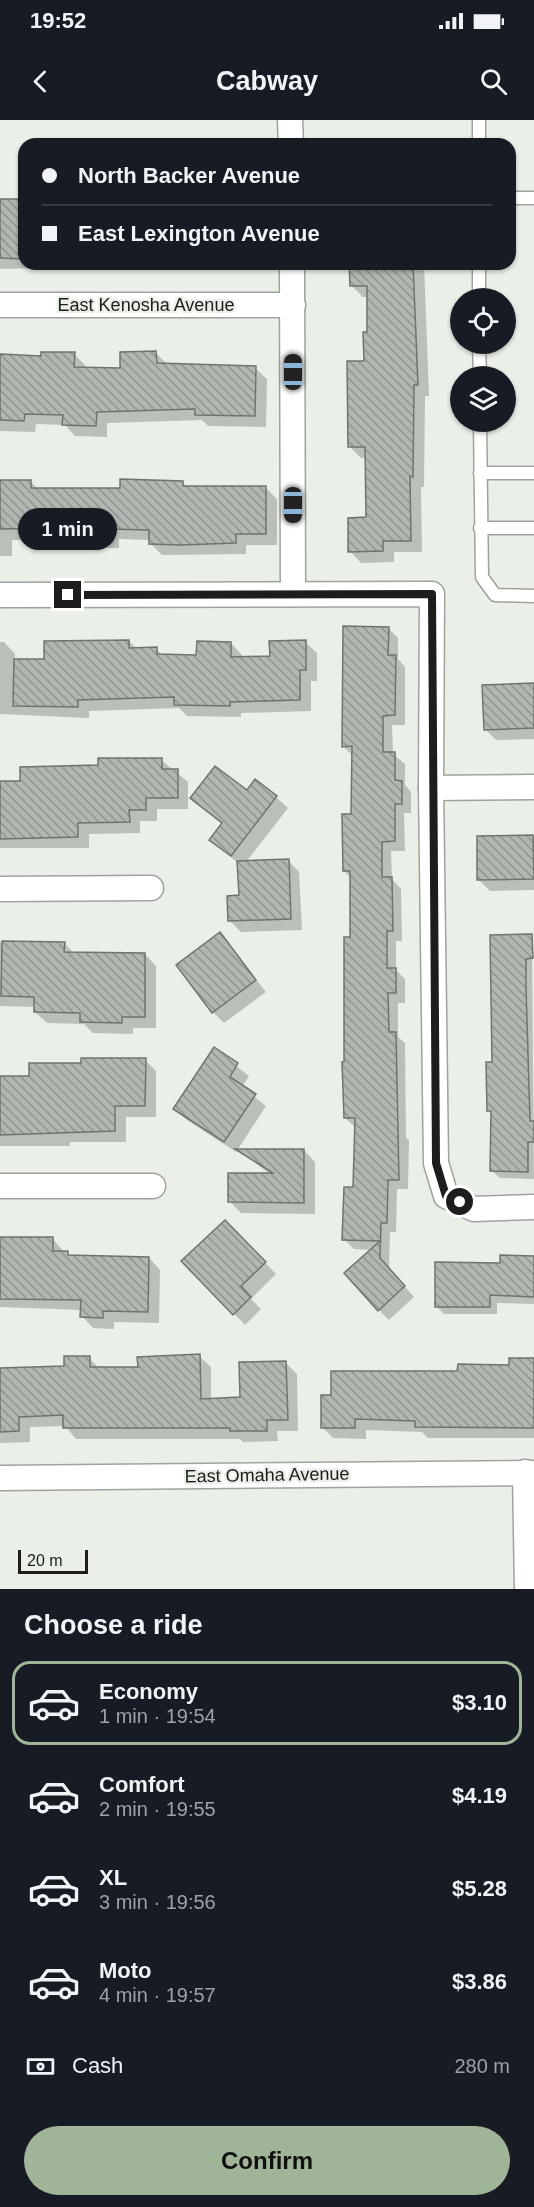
<!DOCTYPE html>
<meta charset="utf-8">
<style>
body{margin:0;font-family:Arial,sans-serif;background:#242831;color:#f1f3f6;height:100vh;display:flex;flex-direction:column;font-size:22px;white-space:nowrap}
*{box-sizing:border-box;margin:0}
p{font-size:20px;color:#9ea1a6}
.icon{flex:none;width:33px;height:33px;fill:none;stroke:currentColor;stroke-width:2;stroke-linecap:round;stroke-linejoin:round}
.map{position:relative;height:1469px;overflow:hidden}
.drawer{display:flex;flex-direction:column;background:#171b24;flex:1}
.drawer>*{flex:none}
.top-card{position:absolute;left:18px;top:18px;width:498px;height:132px;border-radius:18px;box-shadow:0 2px 4px #0004;display:grid;align-content:center;height:132px;padding:0 24px;background:#171b24}
.controls{position:absolute;left:450px;top:168px;display:grid;gap:12px}
.controls a{display:grid;place-items:center;width:66px;height:66px;border-radius:50%;background:#171b24;box-shadow:0 2px 4px #0004;font-size:30px}
.scale{position:absolute;left:18px;bottom:15px;width:70px;box-sizing:border-box;padding-left:6px;border:3px solid #1d1e1c;border-top:0;font-size:16px;line-height:21px;white-space:nowrap;color:#1d1e1c;-webkit-text-stroke:4px #eaefe8;paint-order:stroke}
.end{position:absolute;width:27px;height:27px;margin:-14px;border:8px solid #1d1e1c;background:#fff;box-shadow:0 0 0 3px #fff}
.from{border-radius:50%}
.bubble{position:absolute;height:42px;border-radius:21px;background:#171b24;box-shadow:0 2px 4px #0004;font-size:20px;font-weight:700;line-height:42px;text-align:center}
.car{position:absolute;width:18px;height:36px;margin:-18px -9px;border-radius:8px;box-shadow:0 0 4px 2px #0007;background:linear-gradient(#222 24%,#8ab4d8 0 40%,#222 0 76%,#8ab4d8 0 86%,#222 0)}
.top-card b{display:flex;align-items:center;gap:21px;height:57px;font-size:22px}
.top-card b+b{border-top:2px solid #363941}
.top-card i{width:15px;height:15px;background:#f1f3f6}
ul{padding:0;list-style:none}
li{display:flex;align-items:center;gap:18px;height:84px;margin:0 12px 9px;padding:0 12px;border:3px solid transparent;border-radius:18px}
li div{flex:1}
li b{display:block;font-size:22px}
li em{font-style:normal;font-weight:700}
li.current{border-color:#a0b498}
li>.icon{width:54px;height:54px;stroke-width:1.5}
h2{padding:0 24px;font-size:27px;line-height:72px}
.pay{display:flex;align-items:center;gap:15px;height:66px;padding:0 24px;font-size:22px}
.pay p{margin-inline-start:auto}
.action{display:flex;gap:12px;margin-top:auto;padding:12px 24px}
.action a{flex:1;height:69px;border-radius:36px;background:#a0b498;color:#111;font-size:24px;font-weight:700;line-height:69px;text-align:center}
.status{display:flex;justify-content:space-between;align-items:center;height:42px;padding:0 30px;background:#171b24;direction:ltr}
.status svg{height:16px;fill:currentColor}
header{display:flex;justify-content:space-between;align-items:center;height:78px;padding:0 24px;background:#171b24;font-size:27px;font-weight:700}
.map>svg:first-child{display:block}
</style>
<div class="status"><b>19:52</b><svg viewBox="0 0 49 12"><path d="M0 12V9h3v3zM5 12V6h3v6zM10 12V3h3v9zM15 12V0h3v12zM26 1h20v11H26zM47 4h2v5h-2z"/></svg></div>
<header><svg class="icon" aria-label="back" viewBox="0 0 24 24"><path d="M15 5l-7 7 7 7"/></svg>Cabway<svg class="icon" aria-label="search" viewBox="0 0 24 24"><circle cx="10" cy="10" r="6"/><path d="M15 15l6 6"/></svg></header>
<div class="map">
<svg width="534" height="1469" viewBox="0 0 534 1469">
<defs>
<pattern id="building-back-hatch" width="6" height="6" patternUnits="userSpaceOnUse" patternTransform="scale(1.5)"><rect width="6" height="6" fill="#b2b7b1"/><path d="M-1 5l2 2M0 0l6 6M5-1l2 2" fill="none" stroke="#90948f"/></pattern>
</defs>
<rect width="100%" height="100%" fill="#eaefe8"/>
<g fill="#0003">
<polygon points="0,80 24,81 24,144 156,145 0,149"/>
<polygon points="204,144 232,144 232,146 206,146"/>
<polygon points="351,144 424,144 429,276 425,276 424,367 421,367 422,432 394,432 394,442 361,443 350,431 368,399 367,338 361,338 350,327 369,213 368,177 363,177 351,165"/>
<polygon points="156,233 168,245 255,248 267,259 266,307 208,306 202,300 107,303 107,317 75,316 65,305 36,304 35,312 0,311 0,236 42,238 74,234 85,245 85,249 122,249"/>
<polygon points="30,361 38,369 122,370 183,363 187,367 265,367 277,379 277,425 246,425 246,434 162,435 150,423 150,420 119,419 119,428 66,428 57,419 12,420 12,436 0,436 0,362"/>
<polygon points="388,508 398,518 398,539 405,547 405,605 392,605 393,634 405,644 405,665 411,672 411,693 404,693 405,731 391,731 392,759 401,769 402,821 396,821 396,850 405,859 405,883 398,883 398,917 405,923 406,1018 409,1020 408,1069 397,1069 396,1112 390,1112 389,1149 414,1177 389,1200 379,1190 372,1130 354,1129 344,1119 354,1069 356,1008 345,998 352,819 351,758 344,751 353,696 353,636 343,626"/>
<polygon points="129,521 137,529 156,529 163,536 198,536 231,523 242,535 242,539 272,538 305,522 317,533 317,561 311,561 311,591 241,593 241,597 187,596 179,588 89,591 89,598 0,594 0,522 4,522 15,534 15,540 45,541"/>
<polygon points="534,565 534,619 496,620 485,609"/>
<polygon points="161,640 188,662 188,689 157,689 157,701 140,701 140,713 89,714 89,728 0,728 0,662 22,663 99,647"/>
<polygon points="247,672 276,677 288,688 246,742 288,740 299,752 302,810 241,812 230,801 241,777 239,744 211,720 223,705 192,678"/>
<polygon points="534,716 534,770 490,771 479,760 478,717"/>
<polygon points="220,814 266,872 224,903 213,892"/>
<polygon points="532,816 534,1059 500,1058 492,1051 493,994 489,990 493,943"/>
<polygon points="0,822 64,823 75,834 145,834 156,846 156,908 133,908 133,914 93,913 84,904 47,903 35,892 36,887 0,886"/>
<polygon points="214,929 249,956 242,967 266,986 236,1032 187,1000 175,989"/>
<polygon points="145,940 156,951 156,997 126,997 126,1022 70,1022 70,1026 0,1026 0,962 31,958 82,944"/>
<polygon points="239,1030 304,1030 315,1042 315,1094 241,1093 230,1082 271,1055"/>
<polygon points="225,1102 276,1154 251,1179 261,1189 245,1205 183,1141"/>
<polygon points="0,1119 53,1119 64,1132 72,1137 149,1138 160,1150 159,1203 114,1202 114,1209 93,1208 82,1196 82,1190 0,1187"/>
<polygon points="534,1138 534,1184 497,1183 497,1194 444,1194 436,1186 501,1144"/>
<polygon points="199,1236 211,1247 211,1280 242,1279 286,1243 297,1254 298,1311 277,1311 278,1321 243,1322 240,1319 76,1319 65,1306 30,1307 30,1322 0,1323 0,1249 65,1248 89,1238 100,1249 139,1249"/>
<polygon points="534,1239 534,1318 428,1318 422,1312 366,1310 366,1319 333,1318 322,1307 332,1277 459,1253 510,1247"/>
</g>
<g fill="url(#building-back-hatch)" stroke="#70746e" stroke-width="1.5">
<polygon points="0,79 24,79 24,139 0,138"/>
<polygon points="349,144 413,144 418,265 414,265 413,357 410,356 411,421 383,421 383,431 348,432 348,398 366,397 365,327 348,327 347,241 364,241 363,212 367,212 367,166 350,166"/>
<polygon points="156,231 157,243 256,246 255,296 195,295 195,289 97,292 96,306 62,305 63,295 25,294 24,301 0,300 0,234 41,236 41,232 75,232 74,247 120,248 120,232"/>
<polygon points="120,359 183,361 183,366 266,366 266,414 236,414 236,423 181,425 149,424 149,410 108,409 108,417 53,417 53,408 0,409 0,360 31,360 31,368 120,368"/>
<polygon points="343,506 389,507 388,535 396,535 395,595 383,596 383,632 395,632 395,660 402,661 402,684 395,684 395,721 382,722 382,757 392,757 393,811 387,811 387,848 396,848 396,873 388,873 389,912 396,912 399,1060 388,1060 387,1103 381,1103 380,1138 405,1166 378,1191 344,1153 380,1121 342,1120 344,1067 353,1067 355,998 344,998 342,942 344,942 344,817 350,817 350,751 343,751 342,694 351,694 352,626 342,627"/>
<polygon points="129,520 129,528 157,527 157,534 196,535 197,521 231,522 231,537 270,536 269,521 306,520 306,550 300,550 300,580 230,582 230,586 174,585 174,577 78,580 78,587 13,586 14,539 44,539 44,521"/>
<polygon points="534,563 534,608 484,610 482,565"/>
<polygon points="98,638 162,638 162,649 178,649 178,678 146,678 146,690 129,690 130,702 78,703 78,717 0,719 0,661 20,661 20,647 98,645"/>
<polygon points="215,646 247,670 255,659 277,676 231,736 209,720 222,703 190,678"/>
<polygon points="533,715 534,759 477,760 477,716"/>
<polygon points="289,739 291,799 228,801 227,776 239,775 237,741"/>
<polygon points="220,812 256,860 212,893 176,845"/>
<polygon points="532,814 533,838 526,839 526,867 530,1001 534,1001 534,1022 528,1022 528,1052 490,1051 491,991 487,991 486,942 492,942 490,815"/>
<polygon points="2,821 65,822 64,832 145,833 145,897 122,897 122,903 80,902 80,893 34,892 34,877 1,876"/>
<polygon points="214,927 238,943 230,957 256,974 224,1022 173,989"/>
<polygon points="81,938 146,938 145,986 115,986 115,1011 0,1015 0,956 29,956 29,943 81,943"/>
<polygon points="235,1029 304,1029 304,1083 228,1082 228,1053 273,1053"/>
<polygon points="225,1100 266,1142 241,1166 251,1177 233,1195 181,1141"/>
<polygon points="0,1117 53,1117 53,1131 68,1131 68,1135 149,1137 148,1192 103,1191 103,1198 80,1197 81,1180 0,1179"/>
<polygon points="500,1135 534,1136 534,1177 490,1175 490,1187 435,1187 435,1142 500,1143"/>
<polygon points="200,1234 201,1279 240,1277 239,1242 286,1241 288,1300 267,1300 267,1311 230,1311 230,1308 63,1308 63,1295 19,1297 19,1311 0,1312 0,1248 64,1246 64,1236 90,1236 90,1247 138,1247 137,1237"/>
<polygon points="509,1238 534,1238 534,1308 415,1307 415,1301 355,1299 355,1308 321,1308 321,1275 331,1275 331,1251 457,1251 458,1244 509,1245"/>
</g>
<g fill="none" stroke-linecap="round" stroke-linejoin="round">
<defs>
<g id="lane">
<polyline points="479,0 479,24"/>
<polyline points="510,78 534,78"/>
<polyline points="479,144 479,178"/>
<polyline points="479,224 480,256"/>
<polyline points="480,302 482,457 495,475 534,476"/>
<polyline points="480,353 534,353"/>
<polyline points="480,408 534,408"/>
</g>
<g id="street">
<polyline points="290,0 291,24"/>
<polyline points="292,144 293,474"/>
<polyline points="0,185 293,185"/>
<polyline points="0,475 432,474 431,668 436,1043 446,1076 474,1089 534,1087"/>
<polyline points="431,668 534,667"/>
<polyline points="0,769 151,768"/>
<polyline points="0,1066 153,1066"/>
<polyline points="525,1352 527,1469"/>
<polyline points="0,1358 534,1353"/>
</g>
</defs>
<use href="#lane" stroke="#9fa39d" stroke-width="15"/>
<use href="#street" stroke="#9fa39d" stroke-width="27"/>
<use href="#lane" stroke="#fff" stroke-width="12"/>
<use href="#street" stroke="#fff" stroke-width="24"/>
</g>
<g fill="none" stroke-linecap="round" stroke-linejoin="round">
<polyline stroke="#1d1e1c" stroke-width="8" points="68,475 432,474 436,1043 446,1076 460,1082"/>
</g>
<g text-anchor="middle" dominant-baseline="central" stroke-width="4.5" stroke-linejoin="round" paint-order="stroke">
<g font-size="18" fill="#1d1e1c" stroke="#eaefe8">
<text x="146" y="185">East Kenosha Avenue</text>
<text transform="translate(267 1355) rotate(-1)">East Omaha Avenue</text>
</g>
</g>
</svg>
<div class="controls">
<a><svg class="icon" aria-label="locate" viewBox="0 0 24 24"><circle cx="12" cy="12" r="6"/><path d="M12 2v4M12 18v4M2 12h4M18 12h4"/></svg></a>
<a><svg class="icon" aria-label="layers" viewBox="0 0 24 24"><path d="M12 4l9 5-9 5-9-5zM3 14l9 5 9-5"/></svg></a>
</div>
<div class="scale">20 m</div>
<i class="end from" style="left:460px;top:1082px"></i>
<i class="end" style="left:68px;top:475px"></i>
<div class="bubble" style="left:18px;top:388px;width:99px">1 min</div>
<i class="car" style="left:293px;top:252px;rotate:0deg"></i>
<i class="car" style="left:293px;top:385px;rotate:180deg"></i>
<div class="top-card">
<b><i class="from"></i>North Backer Avenue</b>
<b><i></i>East Lexington Avenue</b>
</div>
</div>
<section class="drawer">
<h2>Choose a ride</h2>
<ul>
<li class="current"><svg class="icon" aria-label="car" viewBox="0 0 24 24"><path d="M5 17H2v-5l4-1 3-4h7l3 4 3 1v5h-3M9 17h6M6 11h13"/><circle cx="7" cy="17" r="2"/><circle cx="17" cy="17" r="2"/></svg><div><b>Economy</b><p>1 min · 19:54</p></div><em>$3.10</em></li>
<li><svg class="icon" aria-label="car" viewBox="0 0 24 24"><path d="M5 17H2v-5l4-1 3-4h7l3 4 3 1v5h-3M9 17h6M6 11h13"/><circle cx="7" cy="17" r="2"/><circle cx="17" cy="17" r="2"/></svg><div><b>Comfort</b><p>2 min · 19:55</p></div><em>$4.19</em></li>
<li><svg class="icon" aria-label="car" viewBox="0 0 24 24"><path d="M5 17H2v-5l4-1 3-4h7l3 4 3 1v5h-3M9 17h6M6 11h13"/><circle cx="7" cy="17" r="2"/><circle cx="17" cy="17" r="2"/></svg><div><b>XL</b><p>3 min · 19:56</p></div><em>$5.28</em></li>
<li><svg class="icon" aria-label="car" viewBox="0 0 24 24"><path d="M5 17H2v-5l4-1 3-4h7l3 4 3 1v5h-3M9 17h6M6 11h13"/><circle cx="7" cy="17" r="2"/><circle cx="17" cy="17" r="2"/></svg><div><b>Moto</b><p>4 min · 19:57</p></div><em>$3.86</em></li>
</ul>
<div class="pay"><svg class="icon" aria-label="cash" viewBox="0 0 24 24"><path d="M3 7h18v10H3z"/><circle cx="12" cy="12" r="2"/></svg>Cash<p>280 m</p></div>
<div class="action"><a>Confirm</a></div>
</section>
